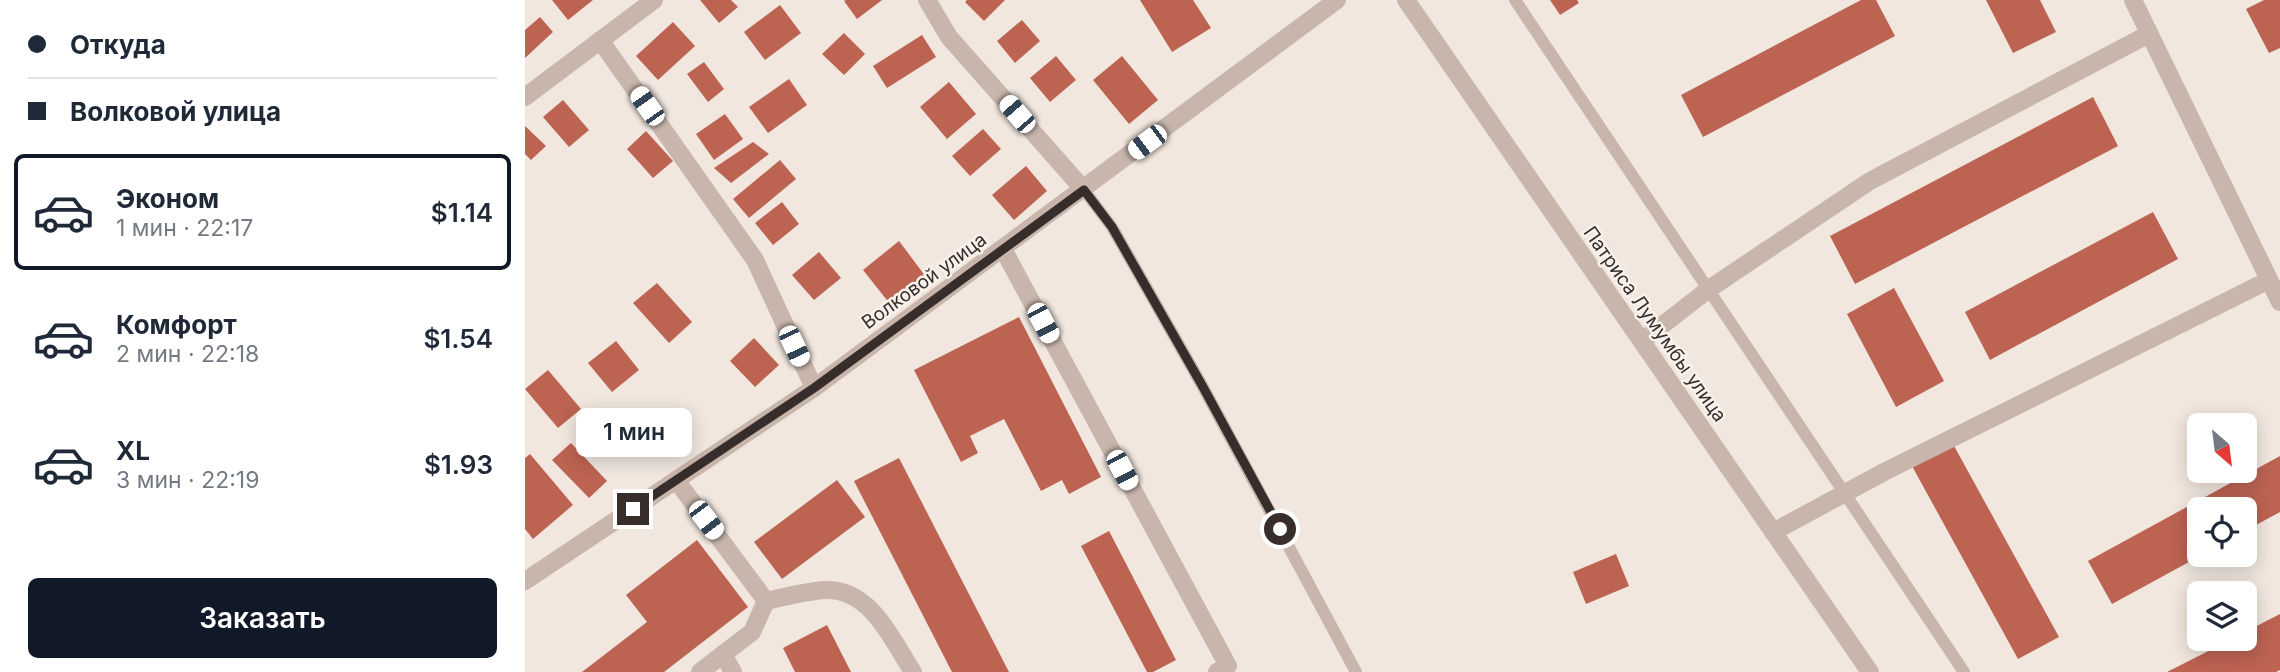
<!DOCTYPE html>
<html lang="ru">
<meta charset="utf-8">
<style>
body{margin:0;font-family:Inter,sans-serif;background:#f6f6f7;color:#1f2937;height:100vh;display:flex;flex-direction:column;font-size:26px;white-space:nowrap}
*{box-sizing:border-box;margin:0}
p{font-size:23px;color:#747a83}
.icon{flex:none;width:38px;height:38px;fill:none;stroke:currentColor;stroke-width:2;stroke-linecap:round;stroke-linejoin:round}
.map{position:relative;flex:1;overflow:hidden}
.side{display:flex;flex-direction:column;background:#fff;width:525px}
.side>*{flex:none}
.banner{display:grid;align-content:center;height:154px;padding:0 28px;background:#fff}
.needle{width:46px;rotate:152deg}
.controls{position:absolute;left:1662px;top:413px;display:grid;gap:14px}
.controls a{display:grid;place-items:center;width:70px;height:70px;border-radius:10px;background:#fff;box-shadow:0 4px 18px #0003;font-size:35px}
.end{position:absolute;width:32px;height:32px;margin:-16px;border:9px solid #372d2a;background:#fff;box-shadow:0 0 0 4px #fff}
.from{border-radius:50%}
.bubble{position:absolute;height:49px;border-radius:10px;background:#fff;box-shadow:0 4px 18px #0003;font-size:23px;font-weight:600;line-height:49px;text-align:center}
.car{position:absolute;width:21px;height:42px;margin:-21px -10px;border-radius:9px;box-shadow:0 0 5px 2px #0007;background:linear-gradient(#fff 24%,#345 0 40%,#fff 0 76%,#345 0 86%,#fff 0)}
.banner b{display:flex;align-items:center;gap:24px;height:66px;font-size:26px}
.banner b+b{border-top:2px solid #e0e1e3}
.banner i{width:18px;height:18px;background:#1f2937}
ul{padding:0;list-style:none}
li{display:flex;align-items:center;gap:21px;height:116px;margin:0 14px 10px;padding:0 14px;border:4px solid transparent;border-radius:10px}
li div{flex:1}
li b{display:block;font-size:26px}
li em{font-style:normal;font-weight:600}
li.on{border-color:#111827}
li>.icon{width:63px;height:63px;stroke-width:1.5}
.primary-button{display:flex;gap:14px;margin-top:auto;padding:14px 28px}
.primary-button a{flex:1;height:80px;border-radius:10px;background:#111827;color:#fff;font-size:28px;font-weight:600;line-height:80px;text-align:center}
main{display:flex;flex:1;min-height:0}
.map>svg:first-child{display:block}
</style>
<main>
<section class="side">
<div class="banner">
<b><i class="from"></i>Откуда</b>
<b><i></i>Волковой улица</b>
</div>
<ul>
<li class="on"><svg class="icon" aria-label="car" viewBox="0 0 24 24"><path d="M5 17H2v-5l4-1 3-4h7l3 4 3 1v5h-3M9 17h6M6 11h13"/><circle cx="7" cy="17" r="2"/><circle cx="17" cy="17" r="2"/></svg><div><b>Эконом</b><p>1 мин · 22:17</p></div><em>$1.14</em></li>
<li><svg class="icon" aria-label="car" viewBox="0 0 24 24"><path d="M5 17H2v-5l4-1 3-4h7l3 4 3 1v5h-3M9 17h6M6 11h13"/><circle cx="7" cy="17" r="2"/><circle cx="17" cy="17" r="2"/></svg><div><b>Комфорт</b><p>2 мин · 22:18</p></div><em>$1.54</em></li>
<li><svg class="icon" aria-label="car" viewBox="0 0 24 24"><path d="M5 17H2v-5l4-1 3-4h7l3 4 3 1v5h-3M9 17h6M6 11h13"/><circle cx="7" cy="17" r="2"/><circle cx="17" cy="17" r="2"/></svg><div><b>XL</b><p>3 мин · 22:19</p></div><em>$1.93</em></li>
</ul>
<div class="primary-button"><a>Заказать</a></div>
</section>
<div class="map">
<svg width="1755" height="672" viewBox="0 0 1755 672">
<rect width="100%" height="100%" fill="#f1e7df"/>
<g fill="#bc6352">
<polygon points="27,0 68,0 43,20"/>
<polygon points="175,0 206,0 213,7 194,23"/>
<polygon points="321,0 357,0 332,19 319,1"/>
<polygon points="442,0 480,0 459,21 440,2"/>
<polygon points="615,0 668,0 686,28 647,52"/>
<polygon points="1025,0 1052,0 1054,3 1035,15"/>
<polygon points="1336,0 1351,0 1370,36 1178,137 1156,95"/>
<polygon points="1461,0 1515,0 1531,32 1488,53"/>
<polygon points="1739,0 1755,0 1755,48 1744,53 1721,9"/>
<polygon points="255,5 276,33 240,60 219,32"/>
<polygon points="15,17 28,32 0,58 0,30"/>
<polygon points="497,20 515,41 490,63 472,41"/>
<polygon points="148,22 170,46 133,80 111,56"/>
<polygon points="319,33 340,54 319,75 297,54"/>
<polygon points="397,35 411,57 362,88 348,66"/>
<polygon points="531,56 551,80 525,102 505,78"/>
<polygon points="597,56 633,100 604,124 568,80"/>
<polygon points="179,62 199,89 183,102 162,74"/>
<polygon points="264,79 282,105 243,133 224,107"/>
<polygon points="424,82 451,114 422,139 395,107"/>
<polygon points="1568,97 1593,146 1330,284 1305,236"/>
<polygon points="38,100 64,130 44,147 18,117"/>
<polygon points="200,114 218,139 189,160 171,134"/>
<polygon points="0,126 21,146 6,160 0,154"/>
<polygon points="458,129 476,149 445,176 427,156"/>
<polygon points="121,131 148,161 128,178 102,149"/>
<polygon points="228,142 244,154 206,183 189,168"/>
<polygon points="255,160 271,179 224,218 208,199"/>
<polygon points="501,166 522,191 489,220 467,195"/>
<polygon points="257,202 274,224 248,245 230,223"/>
<polygon points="1628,212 1653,259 1465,360 1440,312"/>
<polygon points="374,241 401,277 365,304 338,270"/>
<polygon points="294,252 316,278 289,300 267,275"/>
<polygon points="132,283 167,322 144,343 108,303"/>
<polygon points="1369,288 1419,381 1371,407 1322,314"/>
<polygon points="494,317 576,477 544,494 537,480 516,491 479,419 445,436 453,453 436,462 389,370"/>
<polygon points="229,338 254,365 230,387 205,361"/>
<polygon points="91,341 114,370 87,392 63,363"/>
<polygon points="23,370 56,409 33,428 0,389"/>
<polygon points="46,443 82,481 64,498 27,460"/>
<polygon points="1428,444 1534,637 1493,659 1387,466"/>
<polygon points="5,454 48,505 8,539 0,529 0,458"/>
<polygon points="1755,456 1755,512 1720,531 1720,509 1675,509 1675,556 1587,604 1563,561"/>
<polygon points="374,458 484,672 427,672 329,481"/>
<polygon points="312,480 340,517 257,579 229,542"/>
<polygon points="584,531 651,660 628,672 622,672 556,546"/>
<polygon points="172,540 223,607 139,672 57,672 122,622 101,595"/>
<polygon points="1091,554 1104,586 1061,604 1048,572"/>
<polygon points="1755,614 1755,670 1751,672 1642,672 1707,639 1720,639 1720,632"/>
<polygon points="302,625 326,672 270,672 258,648"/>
</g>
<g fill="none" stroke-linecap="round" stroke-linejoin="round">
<g stroke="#c8b6ac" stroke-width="12">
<polyline points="990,0 1439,672"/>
<polyline points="559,190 587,227 678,387 831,672"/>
</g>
<g stroke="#c8b6ac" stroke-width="18">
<polyline points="402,0 424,37 559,190"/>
<polyline points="881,0 1345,672"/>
<polyline points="1608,0 1755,302"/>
<polyline points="75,40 230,260 289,388"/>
<polyline points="0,97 129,0"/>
<polyline points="478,249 703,666 692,672"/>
<polyline points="1117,341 1184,289 1345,181 1624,34"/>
<polyline points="151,480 241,601 227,632 175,672"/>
<polyline points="1248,532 1359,472 1744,280"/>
<polyline points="0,581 289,388 812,0"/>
<path d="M 241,601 C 260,597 281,591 301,590 C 346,589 367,640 388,672"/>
<polyline points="198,654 208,672"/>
</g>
</g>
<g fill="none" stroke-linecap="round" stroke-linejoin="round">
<polyline stroke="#372d2a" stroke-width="9" points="108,509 289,388 559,190 587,227 678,387 755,529"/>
</g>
<g text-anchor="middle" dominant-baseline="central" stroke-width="5" stroke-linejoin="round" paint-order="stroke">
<g font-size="19" fill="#372d2a" stroke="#f9f1eb">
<text transform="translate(399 281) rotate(-36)">Волковой улица</text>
<text transform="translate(1130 324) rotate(55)">Патриса Лумумбы улица</text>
</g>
</g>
</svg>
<div class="controls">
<a><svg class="needle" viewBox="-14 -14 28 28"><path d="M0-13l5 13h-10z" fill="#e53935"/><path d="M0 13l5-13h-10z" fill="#747a83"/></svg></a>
<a><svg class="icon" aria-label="locate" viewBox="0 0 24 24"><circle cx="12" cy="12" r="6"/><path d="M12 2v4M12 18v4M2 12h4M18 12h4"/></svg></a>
<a><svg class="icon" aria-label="layers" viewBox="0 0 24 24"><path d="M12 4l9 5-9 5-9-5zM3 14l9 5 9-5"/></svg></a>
</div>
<i class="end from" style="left:755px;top:529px"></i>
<i class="end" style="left:108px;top:509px"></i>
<div class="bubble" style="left:51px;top:408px;width:116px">1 мин</div>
<i class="car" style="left:122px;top:106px;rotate:325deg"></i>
<i class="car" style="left:492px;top:114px;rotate:319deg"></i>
<i class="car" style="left:622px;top:142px;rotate:233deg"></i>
<i class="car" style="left:518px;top:323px;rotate:152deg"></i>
<i class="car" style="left:269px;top:346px;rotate:155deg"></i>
<i class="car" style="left:597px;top:470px;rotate:152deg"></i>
<i class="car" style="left:181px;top:520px;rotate:143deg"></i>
</div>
</main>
